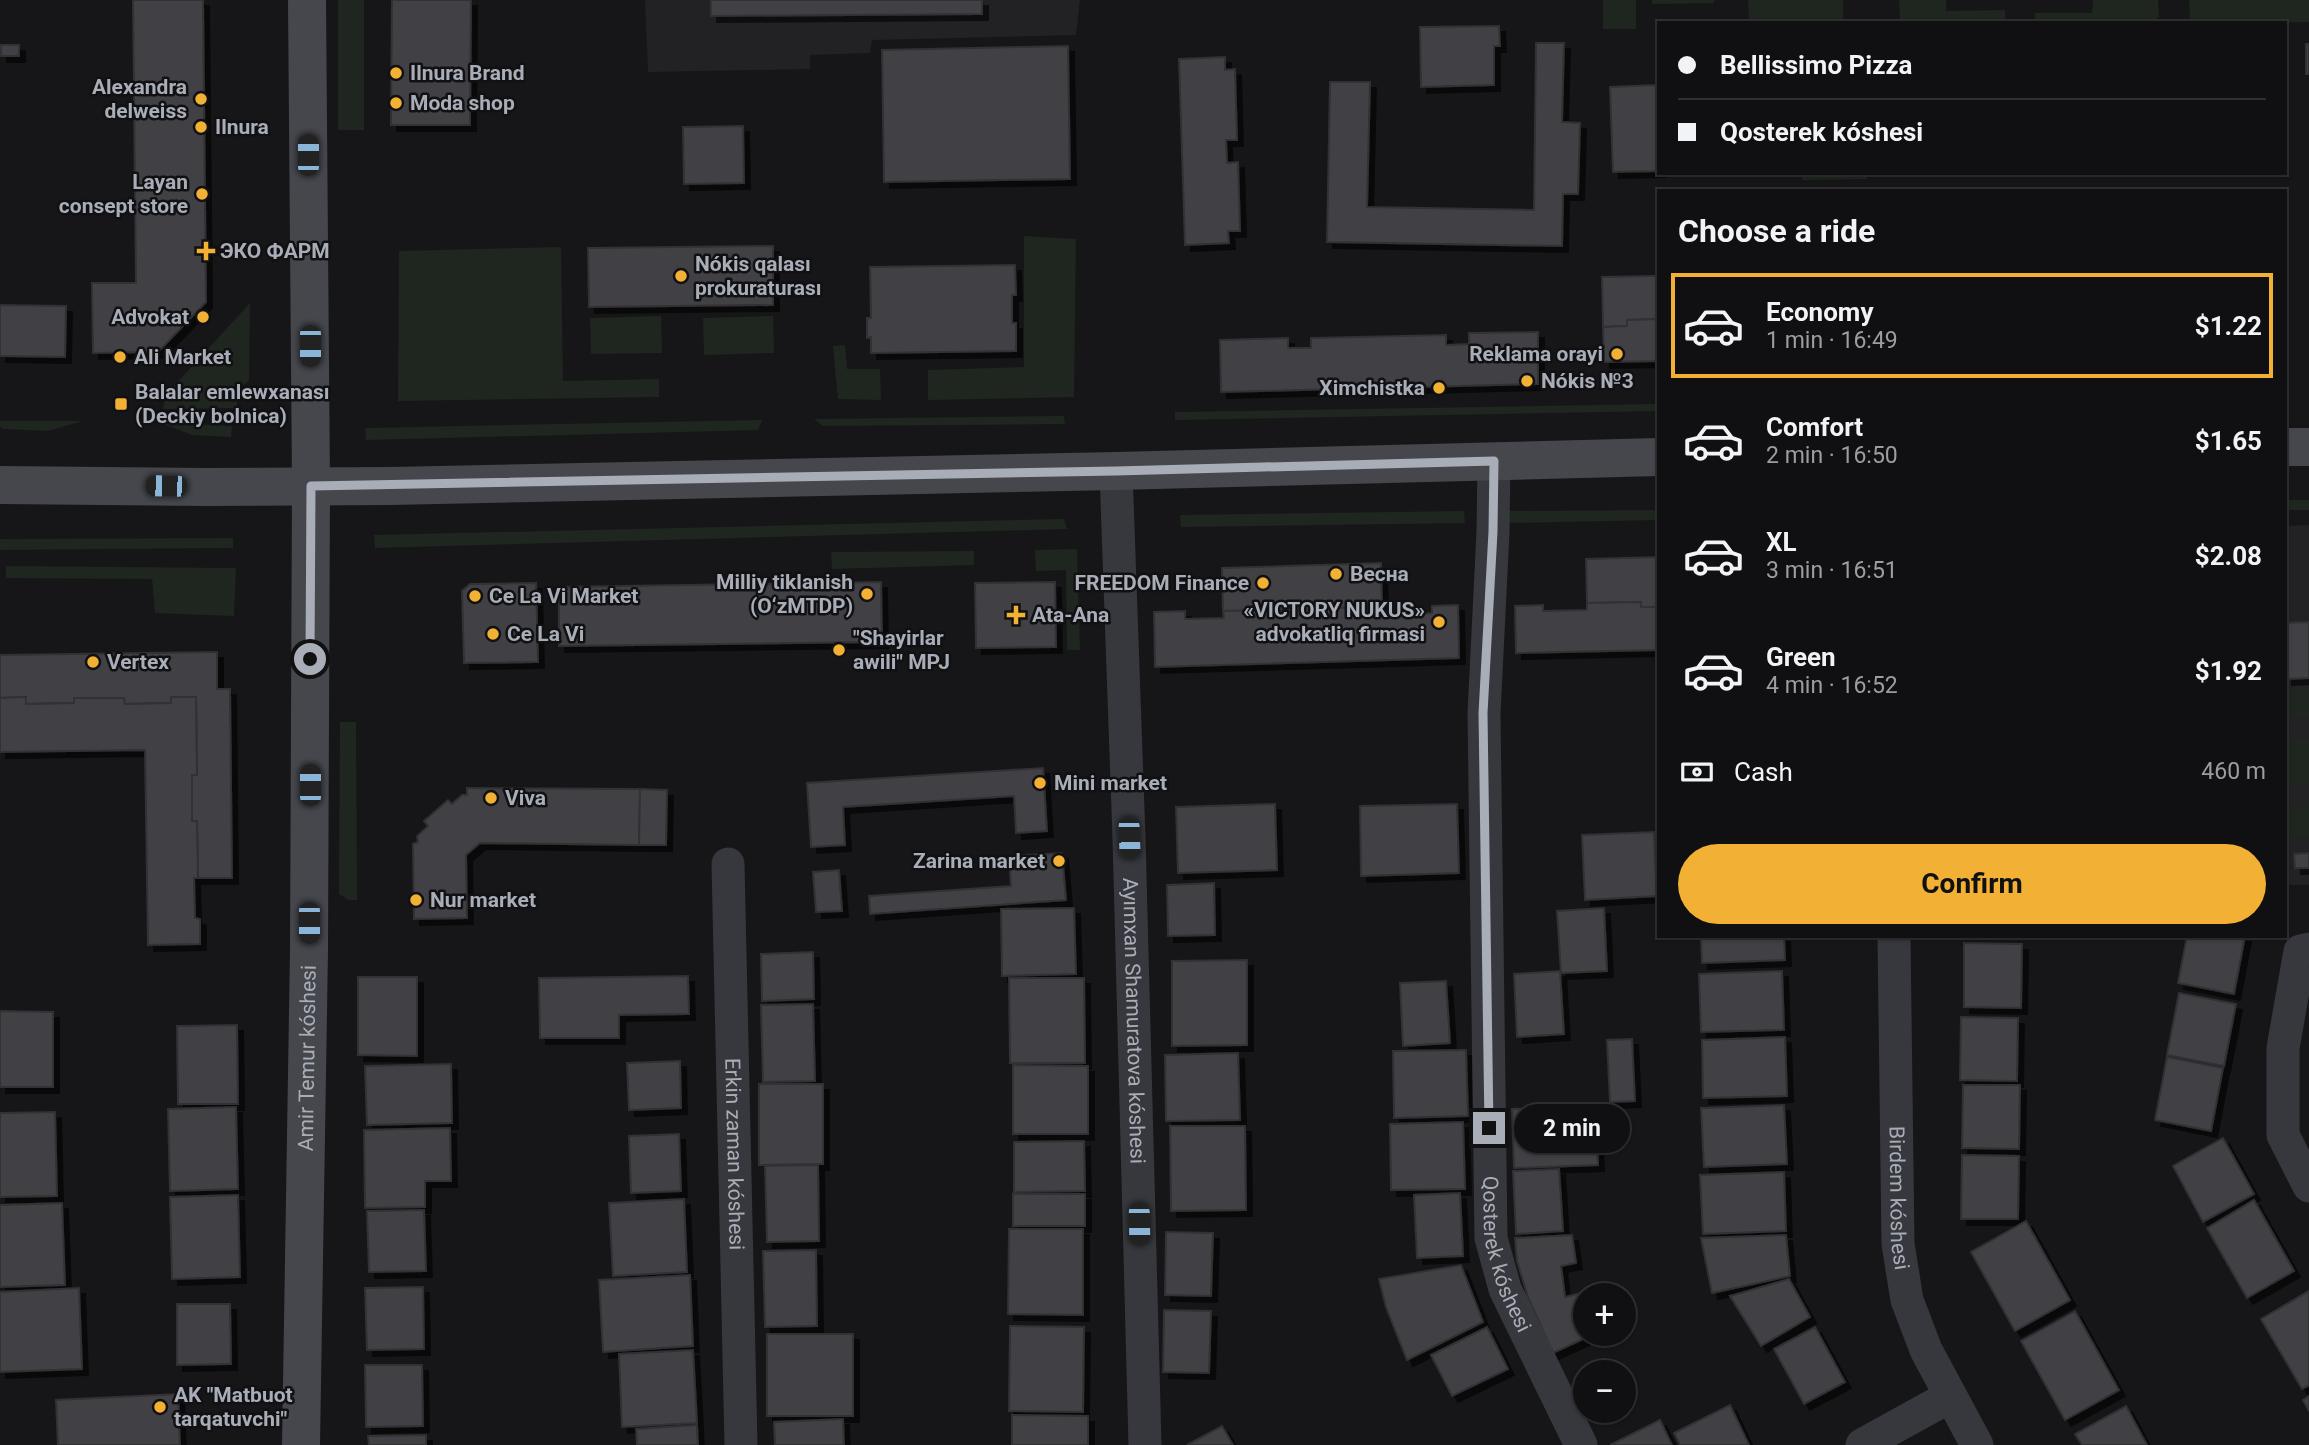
<!DOCTYPE html>
<meta charset="utf-8">
<style>
body{margin:0;font-family:Roboto,sans-serif;background:#1e1e20;color:#f1f3f6;height:100vh;display:flex;flex-direction:column;font-size:26px;white-space:nowrap}
*{box-sizing:border-box;margin:0}
p{font-size:23px;color:#9c9d9f}
.icon{flex:none;width:38px;height:38px;fill:none;stroke:currentColor;stroke-width:2;stroke-linecap:round;stroke-linejoin:round}
.map{position:relative;flex:1;overflow:hidden}
.drawer{position:absolute;left:1657px;top:189px;width:630px;height:749px;display:flex;flex-direction:column;background:#101012;border-radius:0px;box-shadow:0 2px 5px #0004,0 0 0 2px #303032}
.drawer>*{flex:none}
.guide{position:absolute;left:1657px;top:21px;width:630px;height:154px;border-radius:0px;box-shadow:0 2px 5px #0004,0 0 0 2px #303032;display:grid;align-content:center;height:154px;padding:0 21px;background:#101012}
.tools{position:absolute;left:1573px;top:1283px;display:grid;gap:14px}
.tools a{display:grid;place-items:center;width:63px;height:63px;border-radius:50%;background:#101012;box-shadow:0 2px 5px #0004,0 0 0 2px #303032;font-size:35px}
.end{position:absolute;width:32px;height:32px;margin:-16px;border:9px solid #a8adb8;background:#111;box-shadow:0 0 0 4px #111}
.from{border-radius:50%}
.bubble{position:absolute;height:49px;border-radius:24px;background:#101012;box-shadow:0 2px 5px #0004,0 0 0 2px #303032;font-size:23px;font-weight:700;line-height:49px;text-align:center}
.car{position:absolute;width:21px;height:42px;margin:-21px -10px;border-radius:9px;box-shadow:0 0 5px 2px #0007;background:linear-gradient(#222 24%,#8ab4d8 0 40%,#222 0 76%,#8ab4d8 0 86%,#222 0)}
.guide b{display:flex;align-items:center;gap:24px;height:66px;font-size:26px}
.guide b+b{border-top:2px solid #303032}
.guide i{width:18px;height:18px;background:#f1f3f6}
ul{padding:0;list-style:none}
li{display:flex;align-items:center;gap:21px;height:105px;margin:0 14px 10px;padding:0 7px;border:4px solid transparent;border-radius:0px}
li div{flex:1}
li b{display:block;font-size:26px}
li em{font-style:normal;font-weight:700}
li.active{border-color:#f2b134}
li>.icon{width:63px;height:63px;stroke-width:1.5}
h2{padding:0 21px;font-size:32px;line-height:84px}
.pay{display:flex;align-items:center;gap:18px;height:77px;padding:0 21px;font-size:26px}
.pay p{margin-inline-start:auto}
.cta{display:flex;gap:14px;margin-top:auto;padding:14px 21px}
.cta a{flex:1;height:80px;border-radius:42px;background:#f2b134;color:#111;font-size:28px;font-weight:700;line-height:80px;text-align:center}
.map>svg:first-child{display:block}
</style>
<div class="map">
<svg width="2309" height="1445" viewBox="0 0 2309 1445">
<defs>
<filter id="shadow"><feDropShadow dx="6" dy="6" stdDeviation="0" flood-color="#0009"/></filter>
</defs>
<rect width="100%" height="100%" fill="#161618"/>
<g fill="#222225">
<polygon points="645,0 1080,0 1076,35 872,40 870,53 810,55 810,69 648,72"/>
<polygon points="2309,525 2309,885 2292,885 2286,883 2286,526"/>
</g>
<g fill="#1e261f">
<rect x="338" y="0" width="26" height="130"/>
<rect x="1603" y="0" width="33" height="29"/>
<polygon points="1652,0 1714,0 1714,3 1652,4"/>
<polygon points="1748,0 1843,0 1843,19 1749,21"/>
<polygon points="1899,0 1946,0 1946,11 2005,10 2005,23 1900,21"/>
<polygon points="2093,0 2158,0 2159,17 2151,23 2035,23 2035,13 2092,13"/>
<polygon points="2189,0 2309,0 2309,22 2190,23"/>
<polygon points="1802,173 1867,173 1867,179 1802,180"/>
<polygon points="1024,236 1076,239 1074,397 928,400 928,370 1024,367"/>
<polygon points="561,247 563,381 659,379 659,397 398,401 399,251"/>
<polygon points="250,303 249,381 237,389 237,408 163,409 165,396"/>
<polygon points="661,316 662,353 591,354 590,318"/>
<polygon points="773,316 774,353 704,355 703,318"/>
<polygon points="845,345 847,369 880,369 881,400 838,399 833,346"/>
<polygon points="1659,404 1659,411 1175,420 1175,412"/>
<polygon points="1064,416 1065,424 823,426 814,419"/>
<polygon points="762,420 758,430 366,440 365,428"/>
<polygon points="0,421 83,421 48,431 4,429 0,427"/>
<polygon points="161,423 232,426 231,437 192,435"/>
<rect x="2286" y="500" width="23" height="10"/>
<polygon points="1659,510 1659,520 1506,523 1505,511"/>
<polygon points="1464,511 1465,523 1181,527 1180,515"/>
<polygon points="1064,519 1067,529 375,548 374,535"/>
<polygon points="233,538 233,548 0,550 0,539"/>
<polygon points="1077,549 1080,650 1067,650 1066,570 1036,571 1035,550"/>
<polygon points="974,551 974,565 832,569 831,552"/>
<polygon points="6,566 236,568 234,616 155,613 152,579 6,578"/>
<rect x="2286" y="690" width="23" height="27"/>
<polygon points="340,722 356,722 357,900 349,900 339,894"/>
<rect x="2286" y="739" width="23" height="47"/>
<polygon points="2286,807 2309,807 2309,835 2286,836"/>
</g>
<g fill="#404145" stroke="#303034" stroke-width="2" filter="url(#shadow)">
<polygon points="133,0 203,0 206,302 158,352 93,353 92,283 136,283"/>
<polygon points="392,0 471,0 470,125 391,125"/>
<polygon points="711,0 982,0 982,14 711,16"/>
<polygon points="1499,26 1500,46 1494,46 1494,85 1421,87 1420,27"/>
<polygon points="1536,43 1564,43 1562,122 1580,123 1578,194 1563,194 1562,246 1327,242 1330,82 1370,82 1367,207 1534,210"/>
<rect x="2306" y="44" width="3" height="30"/>
<rect x="1" y="45" width="18" height="11"/>
<polygon points="1068,46 1070,179 884,182 882,50"/>
<polygon points="1225,57 1225,70 1235,69 1237,140 1226,140 1227,163 1238,162 1240,231 1228,231 1229,243 1185,245 1179,59"/>
<polygon points="1656,85 1659,171 1613,172 1610,87"/>
<polygon points="743,126 744,183 684,184 683,127"/>
<polygon points="773,246 773,305 589,307 588,248"/>
<polygon points="1015,265 1016,295 1012,295 1012,323 1016,323 1016,351 871,353 871,337 867,338 867,318 871,318 870,267"/>
<polygon points="1650,276 1659,276 1659,319 1627,320 1627,326 1603,327 1602,277"/>
<polygon points="0,305 66,306 65,357 0,356"/>
<polygon points="1659,319 1659,361 1604,362 1603,327 1627,326 1627,320"/>
<polygon points="1538,332 1538,384 1221,392 1220,340 1288,338 1288,348 1311,348 1311,338 1446,335 1446,345 1469,344 1469,333"/>
<polygon points="1659,557 1659,607 1641,607 1641,602 1587,603 1586,559"/>
<polygon points="1381,563 1382,607 1330,608 1331,614 1283,616 1282,610 1223,611 1222,568"/>
<polygon points="881,582 882,642 559,646 559,587"/>
<polygon points="1055,582 1056,647 976,648 975,583"/>
<polygon points="536,583 538,662 464,663 462,591 470,584"/>
<polygon points="1641,602 1641,607 1659,607 1659,650 1516,653 1515,606 1543,605 1543,611 1587,610 1587,603"/>
<polygon points="1458,605 1459,658 1155,667 1154,612 1185,611 1185,619 1224,618 1223,611 1282,610 1283,616 1331,614 1330,608 1382,607 1383,614 1432,613 1432,606"/>
<polygon points="2309,622 2309,678 2286,679 2286,623"/>
<polygon points="217,652 217,689 230,689 232,878 198,878 197,821 192,821 192,775 197,775 196,697 171,697 171,703 125,704 124,698 74,698 74,703 26,704 26,697 0,698 0,655"/>
<polygon points="26,697 26,704 74,703 74,698 124,698 125,704 171,703 171,697 196,697 197,775 192,775 192,821 197,821 198,878 194,878 195,918 200,919 200,944 148,945 145,750 0,752 0,698"/>
<polygon points="1043,768 1047,831 1016,833 1014,796 843,807 845,845 811,847 807,783"/>
<polygon points="467,788 640,789 639,845 480,843 466,855 467,918 414,919 413,844 418,842 417,836 428,826 424,821 448,800 452,804 462,795 467,795"/>
<polygon points="640,789 667,790 666,845 639,845"/>
<polygon points="1275,804 1277,870 1178,873 1176,807"/>
<polygon points="1457,804 1459,873 1361,876 1360,806"/>
<polygon points="1654,832 1657,896 1585,900 1582,835"/>
<polygon points="1062,853 1066,900 870,914 869,896 1011,886 1009,856"/>
<polygon points="2309,853 2309,868 2295,868 2294,854"/>
<polygon points="839,870 842,911 816,912 813,872"/>
<polygon points="1214,883 1215,935 1168,936 1167,885"/>
<polygon points="1074,908 1076,974 1002,976 1001,909"/>
<polygon points="1604,908 1607,971 1561,973 1557,911"/>
<polygon points="1701,936 1784,936 1785,960 1702,963"/>
<polygon points="2187,936 2245,936 2234,994 2178,983"/>
<polygon points="1964,943 2022,944 2021,1008 1964,1007"/>
<polygon points="813,952 814,999 762,1001 761,954"/>
<polygon points="1247,960 1247,1045 1172,1046 1172,961"/>
<polygon points="1560,971 1564,1034 1517,1037 1514,974"/>
<polygon points="1782,971 1784,1030 1701,1032 1699,974"/>
<polygon points="688,976 689,1014 619,1015 619,1038 540,1038 539,978"/>
<polygon points="358,977 417,977 417,1056 358,1055"/>
<polygon points="1009,978 1084,978 1085,1063 1010,1063"/>
<polygon points="1446,981 1450,1043 1403,1046 1400,983"/>
<polygon points="2179,993 2236,1004 2224,1066 2167,1055"/>
<polygon points="813,1004 815,1081 763,1082 761,1005"/>
<polygon points="0,1011 53,1012 53,1087 0,1087"/>
<polygon points="1961,1017 2018,1018 2017,1081 1960,1080"/>
<polygon points="237,1025 238,1104 178,1104 177,1026"/>
<polygon points="1785,1037 1787,1096 1703,1098 1702,1040"/>
<polygon points="1632,1039 1635,1101 1610,1102 1607,1040"/>
<polygon points="1466,1050 1468,1116 1394,1118 1393,1051"/>
<polygon points="1238,1053 1240,1120 1166,1121 1165,1055"/>
<polygon points="2167,1057 2223,1068 2211,1131 2155,1120"/>
<polygon points="680,1061 681,1108 629,1110 627,1063"/>
<polygon points="451,1064 452,1123 367,1125 365,1066"/>
<polygon points="1013,1065 1088,1066 1088,1134 1013,1134"/>
<polygon points="759,1084 823,1084 823,1164 759,1165"/>
<polygon points="1963,1085 2020,1085 2019,1149 1962,1148"/>
<polygon points="1784,1105 1787,1164 1704,1167 1701,1108"/>
<polygon points="1595,1106 1598,1165 1514,1168 1512,1109"/>
<polygon points="236,1107 238,1189 170,1191 168,1109"/>
<polygon points="55,1112 57,1196 0,1197 0,1113"/>
<polygon points="1463,1122 1465,1189 1391,1190 1390,1124"/>
<polygon points="1170,1126 1245,1126 1246,1210 1171,1211"/>
<polygon points="450,1128 451,1181 425,1181 425,1207 365,1208 364,1130"/>
<polygon points="679,1134 681,1191 631,1193 629,1136"/>
<polygon points="2223,1138 2254,1194 2203,1222 2173,1166"/>
<polygon points="1084,1141 1085,1191 1014,1192 1014,1142"/>
<polygon points="1962,1155 2019,1156 2018,1219 1961,1219"/>
<polygon points="818,1165 819,1241 767,1242 765,1166"/>
<polygon points="1559,1169 1563,1231 1516,1234 1513,1171"/>
<polygon points="1784,1172 1786,1231 1703,1234 1700,1175"/>
<polygon points="1460,1193 1463,1256 1417,1258 1414,1195"/>
<rect x="1013" y="1194" width="72" height="32"/>
<polygon points="238,1195 240,1277 172,1279 170,1197"/>
<polygon points="684,1199 687,1272 613,1276 609,1203"/>
<polygon points="2254,1200 2294,1271 2247,1298 2207,1228"/>
<polygon points="62,1203 65,1285 0,1287 0,1205"/>
<polygon points="424,1210 426,1271 369,1272 367,1211"/>
<polygon points="2026,1221 2070,1300 2015,1331 1971,1252"/>
<polygon points="1009,1229 1083,1229 1083,1315 1008,1314"/>
<polygon points="1166,1232 1213,1233 1211,1296 1165,1295"/>
<polygon points="1572,1235 1576,1263 1561,1266 1565,1297 1585,1292 1586,1334 1594,1334 1553,1353 1528,1297 1517,1261 1515,1238"/>
<polygon points="1786,1235 1790,1276 1712,1293 1701,1238"/>
<polygon points="816,1250 817,1326 765,1327 763,1251"/>
<polygon points="1461,1265 1483,1322 1407,1360 1386,1307 1379,1279"/>
<polygon points="690,1275 693,1346 603,1352 599,1280"/>
<polygon points="1789,1279 1810,1317 1761,1346 1730,1296"/>
<polygon points="423,1287 424,1349 367,1350 365,1288"/>
<polygon points="79,1288 82,1369 0,1372 0,1292"/>
<polygon points="2309,1291 2309,1385 2302,1389 2261,1319"/>
<polygon points="177,1304 230,1304 231,1364 177,1365"/>
<polygon points="1164,1310 1211,1311 1209,1373 1163,1372"/>
<polygon points="2075,1311 2119,1390 2065,1420 2021,1341"/>
<polygon points="1010,1326 1084,1327 1083,1412 1009,1411"/>
<polygon points="1487,1327 1508,1369 1452,1396 1431,1355"/>
<polygon points="1815,1327 1845,1382 1804,1404 1774,1349"/>
<rect x="767" y="1334" width="86" height="82"/>
<polygon points="693,1350 697,1423 622,1427 619,1354"/>
<polygon points="365,1365 422,1365 423,1426 366,1427"/>
<polygon points="178,1394 180,1445 58,1445 56,1400"/>
<polygon points="2309,1396 2309,1411 2303,1400"/>
<polygon points="1730,1405 1749,1445 1680,1445 1674,1433"/>
<polygon points="2126,1406 2147,1445 2082,1445 2075,1434"/>
<polygon points="1012,1415 1088,1416 1088,1445 1012,1445"/>
<polygon points="843,1419 844,1445 775,1445 774,1422"/>
<polygon points="1660,1420 1672,1445 1610,1445"/>
<polygon points="697,1425 698,1445 637,1445 636,1429"/>
<polygon points="1222,1426 1233,1445 1187,1445"/>
<polygon points="426,1435 426,1445 369,1445 368,1436"/>
</g>
<g fill="none" stroke-linecap="round" stroke-linejoin="round">
<g stroke="#37383d" stroke-width="33">
<path id="s1" d="M 1494,461 L 1493,532 L 1484,713 L 1491,1238 L 1505,1289 L 1581,1445"/>
<path id="s2" d="M 1116,471 L 1129,838 L 1145,1445"/>
<path id="s3" d="M 728,864 L 741,1445"/>
<path id="s4" d="M 1894,936 L 1898,1244 L 1907,1300 L 1926,1350 L 1977,1445"/>
<polyline points="2309,949 2300,951 2283,1048 2283,1135 2309,1186"/>
<polyline points="1862,1445 1949,1397"/>
</g>
<g stroke="#45474d" stroke-width="38">
<polyline points="2286,447 2309,447"/>
<polyline points="0,485 206,487 390,486 1116,471 1659,457"/>
<path id="s5" d="M 301,1445 L 309,950 L 311,486 L 307,0"/>
</g>
</g>
<g fill="none" stroke-linecap="round" stroke-linejoin="round">
<polyline stroke="#a8adb8" stroke-width="9" points="310,659 311,486 1116,471 1494,461 1493,532 1483,713 1489,1128"/>
</g>
<g fill="#f2b134" stroke="#111113" stroke-width="2.5">
<circle cx="396" cy="73" r="7"/>
<circle cx="201" cy="99" r="7"/>
<circle cx="396" cy="103" r="7"/>
<circle cx="201" cy="127" r="7"/>
<circle cx="202" cy="194" r="7"/>
<path d="M202.5 240.5h7v7h7v7h-7v7h-7v-7h-7v-7h7z"/>
<circle cx="681" cy="276" r="7"/>
<circle cx="203" cy="317" r="7"/>
<circle cx="1617" cy="354" r="7"/>
<circle cx="120" cy="357" r="7"/>
<circle cx="1527" cy="381" r="7"/>
<circle cx="1439" cy="388" r="7"/>
<rect x="114" y="397" width="14" height="14" rx="3.5"/>
<circle cx="1336" cy="574" r="7"/>
<circle cx="1263" cy="583" r="7"/>
<circle cx="867" cy="594" r="7"/>
<circle cx="475" cy="596" r="7"/>
<path d="M1012.5 604.5h7v7h7v7h-7v7h-7v-7h-7v-7h7z"/>
<circle cx="1439" cy="622" r="7"/>
<circle cx="493" cy="634" r="7"/>
<circle cx="839" cy="650" r="7"/>
<circle cx="93" cy="662" r="7"/>
<circle cx="1040" cy="783" r="7"/>
<circle cx="491" cy="798" r="7"/>
<circle cx="1059" cy="861" r="7"/>
<circle cx="416" cy="900" r="7"/>
<circle cx="160" cy="1407" r="7"/>
</g>
<g text-anchor="middle" dominant-baseline="central" stroke-width="5" stroke-linejoin="round" paint-order="stroke">
<g font-size="21" font-weight="bold" fill="#a8adb8" stroke="#111113" text-anchor="start">
<text x="410" y="73">Ilnura Brand</text>
<text x="187" y="87" text-anchor="end">Alexandra<tspan x="187" dy="24">delweiss</tspan></text>
<text x="410" y="103">Moda shop</text>
<text x="215" y="127">Ilnura</text>
<text x="188" y="182" text-anchor="end">Layan<tspan x="188" dy="24">consept store</tspan></text>
<text x="220" y="251">ЭКО ФАРМ</text>
<text x="695" y="264">Nókis qalası<tspan x="695" dy="24">prokuraturası</tspan></text>
<text x="189" y="317" text-anchor="end">Advokat</text>
<text x="1603" y="354" text-anchor="end">Reklama orayi</text>
<text x="134" y="357">Ali Market</text>
<text x="1541" y="381">Nókis №3</text>
<text x="1425" y="388" text-anchor="end">Ximchistka</text>
<text x="135" y="392">Balalar emlewxanası<tspan x="135" dy="24">(Deckiy bolnica)</tspan></text>
<text x="1350" y="574">Весна</text>
<text x="853" y="582" text-anchor="end">Milliy tiklanish<tspan x="853" dy="24">(O‘zMTDP)</tspan></text>
<text x="1249" y="583" text-anchor="end">FREEDOM Finance</text>
<text x="489" y="596">Ce La Vi Market</text>
<text x="1425" y="610" text-anchor="end">«VICTORY NUKUS»<tspan x="1425" dy="24">advokatliq firmasi</tspan></text>
<text x="1032" y="615">Ata-Ana</text>
<text x="507" y="634">Ce La Vi</text>
<text x="853" y="638">"Shayirlar<tspan x="853" dy="24">awili" MPJ</tspan></text>
<text x="107" y="662">Vertex</text>
<text x="1054" y="783">Mini market</text>
<text x="505" y="798">Viva</text>
<text x="1045" y="861" text-anchor="end">Zarina market</text>
<text x="430" y="900">Nur market</text>
<text x="174" y="1395">AK "Matbuot<tspan x="174" dy="24">tarqatuvchi"</tspan></text>
</g>
<g font-size="21" fill="#a8adb8" stroke="#111113">
<text stroke="none"><textPath href="#s2" startOffset="550">Ayımxan Shamuratova kóshesi</textPath></text>
<text stroke="none"><textPath href="#s5" startOffset="387">Amir Temur kóshesi</textPath></text>
<text stroke="none"><textPath href="#s3" startOffset="290">Erkin zaman kóshesi</textPath></text>
<text stroke="none"><textPath href="#s4" startOffset="262">Birdem kóshesi</textPath></text>
<text stroke="none"><textPath href="#s1" startOffset="796">Qosterek kóshesi</textPath></text>
</g>
</g>
</svg>
<div class="tools">
<a>+</a>
<a>−</a>
</div>
<i class="end from" style="left:310px;top:659px"></i>
<i class="end" style="left:1489px;top:1128px"></i>
<div class="bubble" style="left:1514px;top:1104px;width:116px">2 min</div>
<i class="car" style="left:308px;top:155px;rotate:0deg"></i>
<i class="car" style="left:310px;top:346px;rotate:180deg"></i>
<i class="car" style="left:166px;top:486px;rotate:271deg"></i>
<i class="car" style="left:310px;top:785px;rotate:0deg"></i>
<i class="car" style="left:1129px;top:838px;rotate:178deg"></i>
<i class="car" style="left:309px;top:923px;rotate:180deg"></i>
<i class="car" style="left:1139px;top:1224px;rotate:179deg"></i>
<div class="guide">
<b><i class="from"></i>Bellissimo Pizza</b>
<b><i></i>Qosterek kóshesi</b>
</div>
<section class="drawer">
<h2>Choose a ride</h2>
<ul>
<li class="active"><svg class="icon" aria-label="car" viewBox="0 0 24 24"><path d="M5 17H2v-5l4-1 3-4h7l3 4 3 1v5h-3M9 17h6M6 11h13"/><circle cx="7" cy="17" r="2"/><circle cx="17" cy="17" r="2"/></svg><div><b>Economy</b><p>1 min · 16:49</p></div><em>$1.22</em></li>
<li><svg class="icon" aria-label="car" viewBox="0 0 24 24"><path d="M5 17H2v-5l4-1 3-4h7l3 4 3 1v5h-3M9 17h6M6 11h13"/><circle cx="7" cy="17" r="2"/><circle cx="17" cy="17" r="2"/></svg><div><b>Comfort</b><p>2 min · 16:50</p></div><em>$1.65</em></li>
<li><svg class="icon" aria-label="car" viewBox="0 0 24 24"><path d="M5 17H2v-5l4-1 3-4h7l3 4 3 1v5h-3M9 17h6M6 11h13"/><circle cx="7" cy="17" r="2"/><circle cx="17" cy="17" r="2"/></svg><div><b>XL</b><p>3 min · 16:51</p></div><em>$2.08</em></li>
<li><svg class="icon" aria-label="car" viewBox="0 0 24 24"><path d="M5 17H2v-5l4-1 3-4h7l3 4 3 1v5h-3M9 17h6M6 11h13"/><circle cx="7" cy="17" r="2"/><circle cx="17" cy="17" r="2"/></svg><div><b>Green</b><p>4 min · 16:52</p></div><em>$1.92</em></li>
</ul>
<div class="pay"><svg class="icon" aria-label="cash" viewBox="0 0 24 24"><path d="M3 7h18v10H3z"/><circle cx="12" cy="12" r="2"/></svg>Cash<p>460 m</p></div>
<div class="cta"><a>Confirm</a></div>
</section>
</div>
